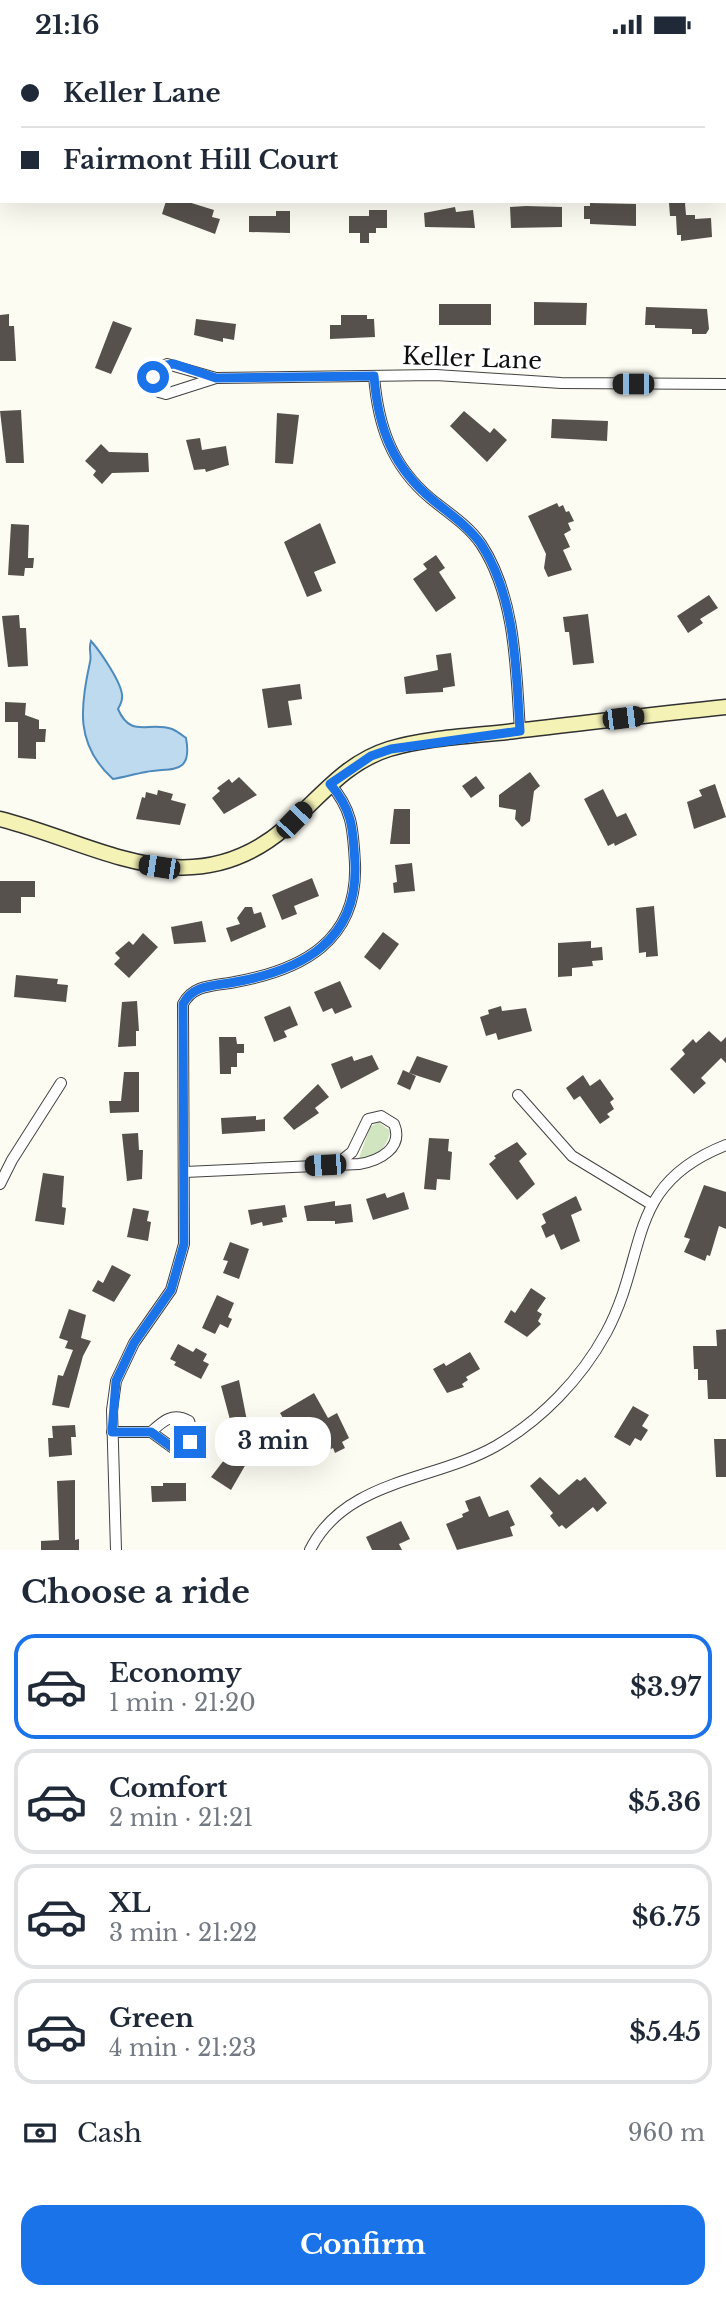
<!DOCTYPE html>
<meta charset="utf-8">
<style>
body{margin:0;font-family:"Libre Baskerville",serif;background:#f6f6f7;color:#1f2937;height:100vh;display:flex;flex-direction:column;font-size:26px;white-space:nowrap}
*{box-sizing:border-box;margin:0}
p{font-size:23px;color:#747a83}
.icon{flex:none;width:38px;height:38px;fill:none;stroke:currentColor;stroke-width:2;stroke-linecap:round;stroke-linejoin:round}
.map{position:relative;height:1501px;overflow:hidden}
.sheet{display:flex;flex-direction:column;background:#fff;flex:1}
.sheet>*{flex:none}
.banner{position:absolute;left:0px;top:0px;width:726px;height:154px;box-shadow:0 7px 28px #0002;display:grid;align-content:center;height:154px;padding:0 21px;background:#fff}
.end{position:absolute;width:32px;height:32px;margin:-16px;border:9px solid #1a73e8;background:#fff;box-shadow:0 0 0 4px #fff}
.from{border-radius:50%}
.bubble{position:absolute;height:49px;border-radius:21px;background:#fff;box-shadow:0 7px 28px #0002;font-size:23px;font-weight:800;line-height:49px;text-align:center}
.car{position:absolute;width:21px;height:42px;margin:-21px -10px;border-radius:9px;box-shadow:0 0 5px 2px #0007;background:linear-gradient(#222 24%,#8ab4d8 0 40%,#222 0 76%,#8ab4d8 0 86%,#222 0)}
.banner b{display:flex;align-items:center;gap:24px;height:66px;font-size:26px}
.banner b+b{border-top:2px solid #e0e1e3}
.banner i{width:18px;height:18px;background:#1f2937}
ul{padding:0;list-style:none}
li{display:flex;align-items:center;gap:21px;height:105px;margin:0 14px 10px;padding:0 7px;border:4px solid #e0e1e3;border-radius:21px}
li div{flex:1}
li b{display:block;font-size:26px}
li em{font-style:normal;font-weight:800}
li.active{border-color:#1a73e8}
li>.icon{width:63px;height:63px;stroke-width:1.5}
h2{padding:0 21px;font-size:32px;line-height:84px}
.pay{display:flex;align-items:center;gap:18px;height:77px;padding:0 21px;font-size:26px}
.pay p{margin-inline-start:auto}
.primary-button{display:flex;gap:14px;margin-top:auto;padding:14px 21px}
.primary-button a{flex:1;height:80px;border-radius:21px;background:#1a73e8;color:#fff;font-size:28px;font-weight:800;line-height:80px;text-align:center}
.status{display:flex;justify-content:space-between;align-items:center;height:49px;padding:0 35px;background:#fff;direction:ltr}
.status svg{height:19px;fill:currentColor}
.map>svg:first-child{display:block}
</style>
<div class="status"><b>21:16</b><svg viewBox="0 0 49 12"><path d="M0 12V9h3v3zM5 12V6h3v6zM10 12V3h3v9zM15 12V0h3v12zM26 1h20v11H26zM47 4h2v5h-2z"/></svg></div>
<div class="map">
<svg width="726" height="1501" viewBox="0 0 726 1501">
<rect width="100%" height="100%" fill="#fdfcf3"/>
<path fill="#d1e5c0" d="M 379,1073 L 390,1082 C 388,1099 375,1108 359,1109 L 370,1078 Z"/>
<path fill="#bedaef" stroke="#4e8bbd" stroke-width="2" d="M 91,592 C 99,601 124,636 122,649 C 122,653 120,656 118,660 C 131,690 148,672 172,680 C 177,682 182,686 186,689 C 193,727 171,718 146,723 C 135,725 124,728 113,730 C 75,696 80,658 90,613 C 92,606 88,600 91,592 Z"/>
<g fill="#57514d">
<polygon points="166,152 185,152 214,161 212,168 220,170 215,185 162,165"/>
<polygon points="590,154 636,155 636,177 590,175 590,170 584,170 584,157 590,157"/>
<polygon points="669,154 685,154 686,166 695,166 695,170 711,169 712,188 681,192 681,186 677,186 676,167 670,167"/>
<polygon points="526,157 562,158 562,178 511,179 510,158"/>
<polygon points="455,158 456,163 473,161 475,179 425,178 424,164"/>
<polygon points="369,161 387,161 387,179 376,179 376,184 369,184 369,194 360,194 360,184 349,184 349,167 369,167"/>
<polygon points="276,162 290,162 290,184 249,183 249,167 276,167"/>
<polygon points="534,253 587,254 586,276 534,276"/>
<rect x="439" y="255" width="52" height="21"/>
<polygon points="646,258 707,260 709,280 706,285 692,285 692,280 655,279 655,276 645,276"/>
<polygon points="9,265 9,277 14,277 16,312 0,312 0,266"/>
<polygon points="341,266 367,266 367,270 374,270 375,288 330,290 330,276 341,276"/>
<polygon points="196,270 236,275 234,291 223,289 223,293 194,286"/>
<polygon points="113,272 132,279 111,325 95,319"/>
<polygon points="21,361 24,414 6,414 0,362"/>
<polygon points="464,362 490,384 494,379 507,391 487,413 450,377"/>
<polygon points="277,364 299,366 293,415 275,414"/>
<polygon points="552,370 608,372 607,392 551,389"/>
<polygon points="200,389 202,401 226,397 229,416 206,423 205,420 194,421 186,391"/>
<polygon points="101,395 109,403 148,404 149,423 112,424 102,435 93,426 96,422 85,412"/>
<polygon points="557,454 559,458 563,456 566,463 569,462 574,472 568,474 571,481 564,485 570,498 563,501 572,521 548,528 544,519 546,505 528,467"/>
<polygon points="320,474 336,514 314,523 322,542 307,548 284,493"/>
<polygon points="11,475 29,476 28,509 34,509 33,519 25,519 24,527 8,526"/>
<polygon points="436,506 445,519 439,523 456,549 436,563 413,530 427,520 423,515"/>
<polygon points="709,546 718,559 700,570 703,574 688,584 677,567"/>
<polygon points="588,565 594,614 573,616 569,583 565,583 563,568"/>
<polygon points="19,566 20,579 26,579 28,617 8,618 2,567"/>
<polygon points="451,604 455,637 443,639 443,643 406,645 404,628 438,621 436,606"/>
<polygon points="300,635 302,650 288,652 292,676 268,679 262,640"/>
<polygon points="5,653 26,654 25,666 39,671 39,680 46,680 45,693 36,693 36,710 18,709 18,673 5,673"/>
<polygon points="530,723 540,737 534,742 530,772 522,778 515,770 516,761 499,758 499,746"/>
<polygon points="476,727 485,739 471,749 462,737"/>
<polygon points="239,728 257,746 224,765 212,749 220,742 217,739 229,730 232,734"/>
<polygon points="715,735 726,768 694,780 687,753 702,747 699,741"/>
<polygon points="603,740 617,768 626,764 637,786 615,797 614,794 608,797 584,750"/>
<polygon points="158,741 173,745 171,751 186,755 180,776 136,770 142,748 145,749 146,743 157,746"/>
<polygon points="394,760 410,760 410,795 390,795"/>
<polygon points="412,814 415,842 394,844 393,834 397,833 395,816"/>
<polygon points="312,829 319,847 294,857 297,865 282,871 272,846"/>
<polygon points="0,832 35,832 35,848 21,848 21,864 0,864"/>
<polygon points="654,857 658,907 646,908 646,903 639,904 636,859"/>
<polygon points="245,858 252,858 254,865 261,863 266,878 231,893 226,879 240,875 237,869"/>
<polygon points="202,872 206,893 174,895 171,878"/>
<polygon points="383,883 399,895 380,921 364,908"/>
<polygon points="143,884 158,898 129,929 114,915 120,909 115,904 129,892 133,896"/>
<polygon points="591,892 591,899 602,898 603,911 592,912 593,917 572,919 572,927 558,928 558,894"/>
<polygon points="16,926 58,930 57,935 68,936 66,953 14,948"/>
<polygon points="340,932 352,958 335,965 332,959 323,963 314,943"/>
<polygon points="137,952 139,982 136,982 136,997 118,998 122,953"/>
<polygon points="290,957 298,976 284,982 287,988 274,993 264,968"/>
<polygon points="501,957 502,962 526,959 532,982 498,991 496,984 486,987 480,968 489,965 488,961"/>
<polygon points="709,982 721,993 726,988 726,1014 721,1009 701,1029 706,1034 694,1045 670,1020 685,1005 682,1001 693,990 696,994"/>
<polygon points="219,988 236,988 237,995 244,995 244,1004 237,1004 237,1018 231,1018 231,1025 220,1025"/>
<polygon points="372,1006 379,1020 341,1040 331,1015 352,1007 354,1012"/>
<polygon points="417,1007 448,1017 440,1034 409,1024"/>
<polygon points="403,1021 416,1027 410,1041 397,1035"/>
<polygon points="124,1023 139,1023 139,1063 110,1064 109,1052 121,1052"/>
<polygon points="583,1026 590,1037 600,1030 614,1050 610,1053 614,1060 607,1065 610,1068 600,1075 580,1047 574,1051 566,1039"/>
<polygon points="318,1035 329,1048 315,1059 319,1064 294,1081 283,1069"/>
<polygon points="256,1067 256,1071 265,1070 265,1082 222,1085 221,1069"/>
<polygon points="138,1084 139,1101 143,1101 142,1130 127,1132 122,1085"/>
<polygon points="429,1089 449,1090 448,1102 452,1103 450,1131 437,1130 436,1141 424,1140"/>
<polygon points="517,1093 527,1105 519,1112 535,1135 517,1151 489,1115 496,1109 494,1107"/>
<polygon points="43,1124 64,1127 62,1158 66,1159 64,1176 35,1172"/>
<polygon points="704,1136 726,1143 726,1180 719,1177 710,1207 707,1206 705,1212 684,1203 690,1190 684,1188"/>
<polygon points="404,1143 409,1160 373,1171 366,1150 385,1144 387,1149"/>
<polygon points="576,1147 582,1161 571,1166 580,1192 561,1201 554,1185 546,1189 541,1177 546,1174 542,1165"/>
<polygon points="335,1152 335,1157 351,1155 353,1173 335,1175 335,1172 307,1172 304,1157"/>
<polygon points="285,1156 287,1168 282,1169 283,1173 263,1177 262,1173 251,1176 248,1161"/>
<polygon points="133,1159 149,1162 147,1172 151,1173 148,1192 127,1188"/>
<polygon points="230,1193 249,1200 239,1230 223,1224 228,1212 223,1211"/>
<polygon points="112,1216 131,1226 114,1253 92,1242 98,1231 103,1234"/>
<polygon points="531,1239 546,1249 537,1262 542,1265 538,1272 541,1275 527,1288 504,1273 511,1261 515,1264"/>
<polygon points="217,1246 234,1254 228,1268 232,1270 228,1279 220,1275 215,1285 202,1279"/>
<polygon points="69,1260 86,1266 81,1289 91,1292 83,1307 69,1359 52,1356 58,1326 63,1327 73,1301 65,1299 68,1292 59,1289"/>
<polygon points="726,1280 726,1350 708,1350 707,1331 698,1331 698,1320 694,1320 693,1297 717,1297 716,1281"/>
<polygon points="178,1295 193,1303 196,1299 207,1305 203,1312 209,1315 201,1330 174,1316 176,1313 170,1310"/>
<polygon points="470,1303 480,1320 466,1328 468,1331 462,1335 464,1338 447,1344 433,1320 444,1314 446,1317"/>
<polygon points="239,1331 248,1377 233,1382 221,1337"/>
<polygon points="314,1344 328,1369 337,1364 349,1389 342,1393 345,1399 335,1404 333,1399 325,1403 323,1399 306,1407 280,1364"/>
<polygon points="633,1357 649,1366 642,1377 648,1381 641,1392 635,1389 630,1397 614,1388"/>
<polygon points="75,1376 76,1388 71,1388 72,1406 49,1408 48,1389 53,1389 52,1377"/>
<polygon points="714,1390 726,1390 726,1428 716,1428"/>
<polygon points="234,1398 250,1408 231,1441 211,1428"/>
<polygon points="540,1428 559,1446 577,1430 580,1432 585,1428 607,1454 597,1463 593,1458 566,1480 562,1476 559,1478 550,1467 553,1464 530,1437"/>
<polygon points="75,1431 75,1491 79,1490 79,1501 41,1501 41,1492 59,1491 57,1432"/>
<polygon points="163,1434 186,1434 186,1452 152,1453 151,1437 163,1437"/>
<polygon points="480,1447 489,1468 508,1461 515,1476 510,1478 513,1487 457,1501 446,1475 463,1468 462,1465 469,1462 465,1452"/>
<polygon points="401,1472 410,1490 399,1495 402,1501 372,1501 366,1488"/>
</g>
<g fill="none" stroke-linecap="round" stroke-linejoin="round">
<defs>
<g id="street">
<polyline points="30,0 32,2"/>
<polyline points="724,114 726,114"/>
<path d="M 374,327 C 378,376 391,416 430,449 C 447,463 468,476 481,495 C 516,548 516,621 520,682"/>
<polyline points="216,329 167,315 155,321 153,335 159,343 166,345 216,329 292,328 436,326 561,334 726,335"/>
<polyline points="518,1046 572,1107 651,1155"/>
<path d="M 185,1123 L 359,1115 C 379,1112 404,1099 394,1075 L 381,1067 L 368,1070 L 352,1103 L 336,1116"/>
<polyline points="0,1135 12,1111 61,1034"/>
<path d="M 112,1383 L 151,1383 L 173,1399 L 185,1397 L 193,1384 L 189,1372 C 172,1363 163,1372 151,1383"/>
<path d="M 116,1501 L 112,1361 L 116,1332 L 134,1294 L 171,1241 L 184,1195 L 183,955 C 193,935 215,937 235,933 C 302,921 358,892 355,815 C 353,781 353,761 330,735"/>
<path d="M 310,1501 C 345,1430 435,1432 496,1397 C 541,1371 581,1330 606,1284 C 649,1204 624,1136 726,1096"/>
</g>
<path id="secondary" d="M 0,770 C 99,795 190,860 285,779 C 319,750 344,714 389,700 C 429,688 474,687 515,682 C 586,674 656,665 726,658"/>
</defs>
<use href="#street" stroke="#424242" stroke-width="12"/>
<use href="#secondary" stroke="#313131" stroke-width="17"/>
<use href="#street" stroke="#fff" stroke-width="10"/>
<use href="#secondary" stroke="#f5f2b6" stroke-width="14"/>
</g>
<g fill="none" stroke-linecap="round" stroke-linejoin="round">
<path stroke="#1a73e8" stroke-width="9" d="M 153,328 L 159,317 L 174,315 L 216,329 L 374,327 C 378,379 393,419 434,452 C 450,465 469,478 481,495 C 516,548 516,621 520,682 L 391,700 L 371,707 L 330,735 C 353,761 353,781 355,815 C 358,892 302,921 235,933 C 215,937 193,935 183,955 L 184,1195 L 171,1241 L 134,1294 L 116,1332 L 112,1383 L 151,1383 L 173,1399 L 190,1393"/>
</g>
<g text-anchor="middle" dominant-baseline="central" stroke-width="7" stroke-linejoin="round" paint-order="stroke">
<g font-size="24" fill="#0f0f0f" stroke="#fff">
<text transform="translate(472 309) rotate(2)">Keller Lane</text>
</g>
</g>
</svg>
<i class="end from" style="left:153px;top:328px"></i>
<i class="end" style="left:190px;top:1393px"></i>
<div class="bubble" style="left:215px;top:1368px;width:116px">3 min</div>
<i class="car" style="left:633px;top:335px;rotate:270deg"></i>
<i class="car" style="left:623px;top:669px;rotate:83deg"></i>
<i class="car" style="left:294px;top:771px;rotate:44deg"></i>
<i class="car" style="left:159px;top:818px;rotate:279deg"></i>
<i class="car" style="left:325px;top:1116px;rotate:267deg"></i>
<div class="banner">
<b><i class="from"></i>Keller Lane</b>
<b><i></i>Fairmont Hill Court</b>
</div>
</div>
<section class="sheet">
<h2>Choose a ride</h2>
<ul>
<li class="active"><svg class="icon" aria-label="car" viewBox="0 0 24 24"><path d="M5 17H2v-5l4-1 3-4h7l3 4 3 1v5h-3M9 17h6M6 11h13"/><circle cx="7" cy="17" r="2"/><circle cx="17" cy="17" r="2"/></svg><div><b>Economy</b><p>1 min · 21:20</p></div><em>$3.97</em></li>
<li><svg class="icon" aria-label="car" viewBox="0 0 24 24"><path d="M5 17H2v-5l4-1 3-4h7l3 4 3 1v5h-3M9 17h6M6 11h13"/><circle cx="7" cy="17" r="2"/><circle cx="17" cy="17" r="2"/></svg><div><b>Comfort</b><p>2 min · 21:21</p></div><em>$5.36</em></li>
<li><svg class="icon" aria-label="car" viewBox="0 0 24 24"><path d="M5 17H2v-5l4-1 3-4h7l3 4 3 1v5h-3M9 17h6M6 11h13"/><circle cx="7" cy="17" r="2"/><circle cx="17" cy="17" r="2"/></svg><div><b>XL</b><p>3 min · 21:22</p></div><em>$6.75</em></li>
<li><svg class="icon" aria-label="car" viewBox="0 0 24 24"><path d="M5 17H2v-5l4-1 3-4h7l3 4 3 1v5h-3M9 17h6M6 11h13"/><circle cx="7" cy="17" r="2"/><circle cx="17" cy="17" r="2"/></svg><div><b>Green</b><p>4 min · 21:23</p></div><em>$5.45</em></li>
</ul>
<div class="pay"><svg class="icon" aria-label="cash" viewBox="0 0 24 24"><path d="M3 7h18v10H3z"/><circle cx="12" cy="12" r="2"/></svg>Cash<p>960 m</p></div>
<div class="primary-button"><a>Confirm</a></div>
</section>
